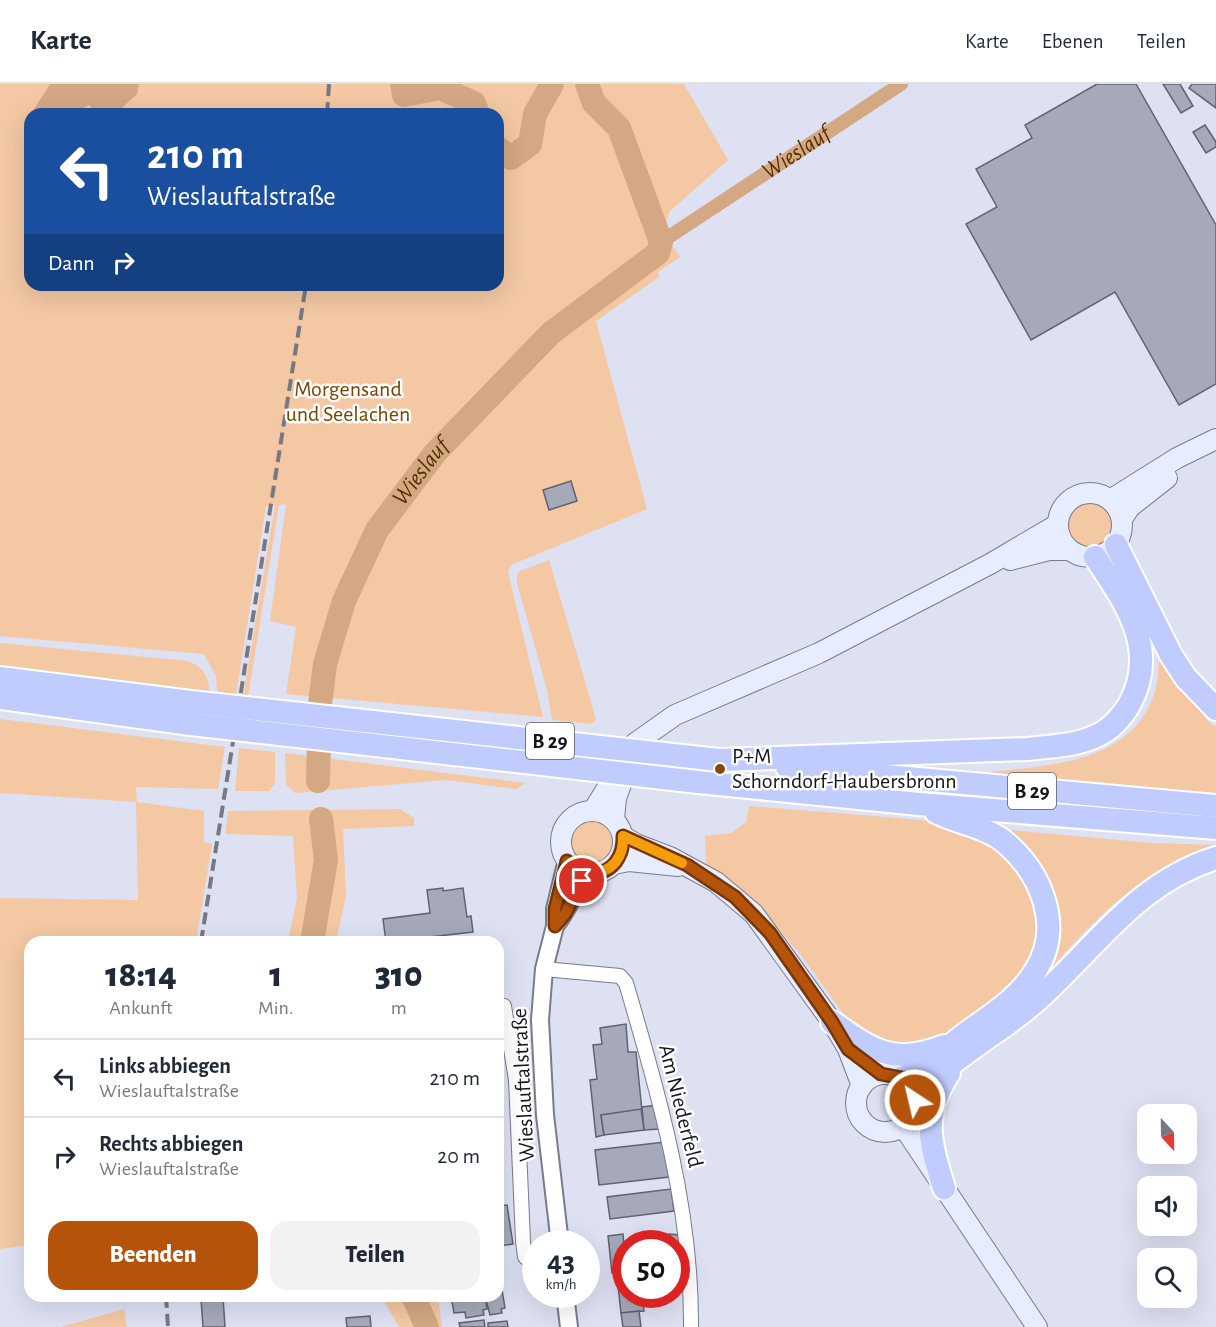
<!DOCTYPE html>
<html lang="de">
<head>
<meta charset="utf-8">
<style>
  :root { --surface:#fff; --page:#f2f2f3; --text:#1f2937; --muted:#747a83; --line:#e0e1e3; --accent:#b45309 }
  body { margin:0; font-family:"Alegreya Sans",sans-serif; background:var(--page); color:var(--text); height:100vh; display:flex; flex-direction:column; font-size:22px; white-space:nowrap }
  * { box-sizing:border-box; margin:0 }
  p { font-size:20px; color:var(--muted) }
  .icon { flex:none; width:33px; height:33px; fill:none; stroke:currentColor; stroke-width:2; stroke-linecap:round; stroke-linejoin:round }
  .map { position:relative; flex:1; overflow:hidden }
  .sheet { position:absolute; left:24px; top:852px; width:480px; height:366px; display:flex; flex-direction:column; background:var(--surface); border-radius:18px; box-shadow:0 6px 24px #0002 }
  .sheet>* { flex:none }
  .hud { position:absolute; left:24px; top:24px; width:480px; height:183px; border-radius:18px; box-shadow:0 6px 24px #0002; background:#1a4fa0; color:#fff; overflow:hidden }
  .needle { width:39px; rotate:158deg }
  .buttons { position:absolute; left:1137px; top:1020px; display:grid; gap:12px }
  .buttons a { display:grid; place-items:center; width:60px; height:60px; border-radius:12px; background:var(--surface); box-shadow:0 6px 24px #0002; font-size:30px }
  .speed { position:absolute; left:522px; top:1146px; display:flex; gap:12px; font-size:30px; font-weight:700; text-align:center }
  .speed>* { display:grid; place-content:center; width:78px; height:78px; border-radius:50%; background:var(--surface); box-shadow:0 6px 24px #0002; line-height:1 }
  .speed small { font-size:15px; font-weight:400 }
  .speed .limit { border:9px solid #d22; background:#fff; color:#111 }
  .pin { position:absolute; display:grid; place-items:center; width:51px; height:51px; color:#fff; margin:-26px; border:3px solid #fff; border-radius:50%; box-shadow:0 2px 6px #0007 }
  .me { position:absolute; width:66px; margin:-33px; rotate:325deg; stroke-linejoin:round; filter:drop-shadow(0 0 4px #0008) }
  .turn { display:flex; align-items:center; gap:21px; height:126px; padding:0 24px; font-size:27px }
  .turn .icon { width:78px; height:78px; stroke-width:2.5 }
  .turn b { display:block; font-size:42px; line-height:51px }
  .then { display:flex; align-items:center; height:57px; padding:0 24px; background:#0003; gap:12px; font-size:22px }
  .eta { display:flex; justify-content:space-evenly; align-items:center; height:102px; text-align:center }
  .eta b { font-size:36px; font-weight:800; line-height:42px }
  .button { display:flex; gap:12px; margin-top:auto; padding:12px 24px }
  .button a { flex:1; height:69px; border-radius:18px; background:var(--accent); color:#fff; font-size:24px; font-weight:800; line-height:69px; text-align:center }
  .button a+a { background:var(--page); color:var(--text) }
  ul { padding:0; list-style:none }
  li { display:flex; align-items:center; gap:18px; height:78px; padding:0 24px; border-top:2px solid var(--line) }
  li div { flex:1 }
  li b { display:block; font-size:22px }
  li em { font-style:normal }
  header { display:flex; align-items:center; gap:36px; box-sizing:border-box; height:84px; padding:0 30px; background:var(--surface); border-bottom:2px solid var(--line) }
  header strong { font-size:28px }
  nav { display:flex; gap:33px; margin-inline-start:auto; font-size:21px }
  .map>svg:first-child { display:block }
  .green { fill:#f3c8a3; fill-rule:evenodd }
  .water { fill:#d3a883 }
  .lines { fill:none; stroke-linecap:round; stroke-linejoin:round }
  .canal { stroke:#d3a883; stroke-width:14 }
  .river { stroke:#d3a883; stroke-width:24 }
  .building { fill:#a5a9b9; stroke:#5f6372; stroke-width:1.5 }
  .minor-casing { stroke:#787c8b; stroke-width:16 }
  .tertiary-casing { stroke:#787c8b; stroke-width:20 }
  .secondary-casing { stroke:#787c8b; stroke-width:22 }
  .trunk-casing { stroke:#fff; stroke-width:26 }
  .minor { stroke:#fff; stroke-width:14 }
  .tertiary { stroke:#fff; stroke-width:16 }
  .secondary { stroke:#e8ecff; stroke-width:20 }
  .trunk { stroke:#c0ccfe; stroke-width:22 }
  .rail { stroke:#767984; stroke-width:4; stroke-dasharray:12 6; stroke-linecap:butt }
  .trunk-bridge-casing { stroke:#fff; stroke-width:26; stroke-linecap:butt }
  .trunk-bridge { stroke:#c0ccfe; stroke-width:22 }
  .route-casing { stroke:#753606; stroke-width:15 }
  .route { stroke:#b45309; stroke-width:10 }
  .slow { stroke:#f59e0b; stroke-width:10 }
  .poi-dot { fill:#844a00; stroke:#fff; stroke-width:2 }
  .labels { text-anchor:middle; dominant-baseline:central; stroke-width:5; stroke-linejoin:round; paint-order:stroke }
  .shield { fill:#fff; stroke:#5a5c60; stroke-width:1.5 }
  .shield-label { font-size:21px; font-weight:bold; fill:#14161c }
  .park-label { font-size:22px; fill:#7a4400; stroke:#fff }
  .poi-label { font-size:22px; fill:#14161c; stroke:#fff; text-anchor:start }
  .street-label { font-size:22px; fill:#14161c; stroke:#fff }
  .water-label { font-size:24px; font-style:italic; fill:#562e00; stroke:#fff }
</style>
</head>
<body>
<header>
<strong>Karte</strong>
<nav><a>Karte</a><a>Ebenen</a><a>Teilen</a></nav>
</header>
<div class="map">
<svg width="1216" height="1243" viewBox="0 0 1216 1243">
  <rect width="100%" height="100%" fill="#dde1f2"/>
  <!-- green -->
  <g class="green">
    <path d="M0,0H684L728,76L670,127L663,148L680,173L658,188L659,193L596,237L647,425L511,481L508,488L543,633L286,610L296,543L270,537L286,420L279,421L248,613H243L275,421L266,422L236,611L217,608L216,592L204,570L0,552ZM30,30H498V201H30Z"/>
    <circle cx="1090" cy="440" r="25"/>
    <polygon points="549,476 596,635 592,640 552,636 547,606 517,499 517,491 520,487"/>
    <path d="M0,559L188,577C203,583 209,592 209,608L0,584Z"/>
    <path d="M1159,576L1209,638L1216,643V709L973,690C1039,681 1134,685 1156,604C1158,595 1158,585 1159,576Z"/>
    <polygon points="0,635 225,663 218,705 136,703 137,718 204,727 204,758 212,760 196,858 30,858 30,1161 0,1165 0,814 138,816 136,718 0,709"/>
    <polygon points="239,664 275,668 275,699 269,707 235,707"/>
    <polygon points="285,669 526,699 516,705 446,696 295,709 286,700"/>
    <polygon points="749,722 922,736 943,740 997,763 1018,782 1039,827 1038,864 1014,900 972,934 945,953 901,968 854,944 800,870 768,833 741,806 706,782 705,752 731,749 746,738"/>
    <polygon points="400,725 414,734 414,742 343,745 346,812 336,858 288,858 297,814 293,752 225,750 228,727"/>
    <circle cx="592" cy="759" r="24"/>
    <path d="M1000,745L1151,759L1216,761V768C1199,774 1180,779 1163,787C1116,808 1063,869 1031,909L1054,843Z"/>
    <polygon points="381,1212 433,1212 439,1220 442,1243 399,1243"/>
    <polygon points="124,1225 127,1243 61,1243"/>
  </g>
  <!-- water -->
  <polygon class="water" points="50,0 139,0 137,10 123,23 123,30 98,30 89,21 71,30 31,30"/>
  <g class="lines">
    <!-- canal -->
    <path class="canal" id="s1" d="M661,158L901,0"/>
    <!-- river -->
    <g class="river">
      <polyline points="402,0 404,11 440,4 474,19 478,30"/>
      <polyline points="498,64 511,74 530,60 535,30 552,0"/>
      <path id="s2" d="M318,697L320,620L325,580L344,517L377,446L435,369L551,249L658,169L661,158L619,44L594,19L587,0"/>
      <polyline points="312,858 326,776 321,735"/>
      <polyline points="413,1212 427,1243"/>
    </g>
  </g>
  <!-- building -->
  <g class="building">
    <polygon points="1097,0 1136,0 1216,141 1216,300 1179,321 1115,208 1031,256 966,140 997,123 976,85 1032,54 1025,41"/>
    <polygon points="1163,0 1180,0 1193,22 1181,29"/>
    <polygon points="1192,0 1216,0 1216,24 1189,4"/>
    <polygon points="1205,41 1216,58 1216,63 1206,69 1193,48"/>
    <polygon points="571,397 577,417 549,426 543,406"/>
    <polygon points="443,804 443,807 463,804 467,833 471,832 473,848 386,858 383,835 430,829 427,806"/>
    <polygon points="626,940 628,968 636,968 642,1027 601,1031 604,1051 596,1053 590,996 597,995 593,961 602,960 600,944"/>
    <polygon points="658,1021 660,1045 644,1046 642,1023"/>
    <polygon points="641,1025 644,1046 604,1051 601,1031"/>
    <polygon points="665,1058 669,1093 599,1101 595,1066"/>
    <polygon points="671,1105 674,1127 610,1135 607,1113"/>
    <polygon points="507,1121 513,1160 498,1162 498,1122"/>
    <polygon points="623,1150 626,1188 612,1189 608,1152"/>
    <polygon points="669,1150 679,1151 678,1177 676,1160 669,1160"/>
    <polygon points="626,1201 626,1210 642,1210 644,1227 621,1229 618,1202"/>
    <polygon points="498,1206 502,1206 505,1224 501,1225 502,1229 490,1231 485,1212 498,1212"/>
    <polygon points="451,1212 485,1212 487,1225 483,1226 484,1231 466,1234 465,1228 454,1229"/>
    <polygon points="223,1213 225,1243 203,1243 201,1215"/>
    <polygon points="639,1227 641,1243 623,1243 621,1229"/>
    <polygon points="370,1232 371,1243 347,1243 346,1234"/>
    <polygon points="484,1236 485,1243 460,1243 459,1239"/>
    <polygon points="507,1237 508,1243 488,1243 488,1239"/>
  </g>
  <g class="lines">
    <defs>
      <g id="minor">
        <path d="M544,885L620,892L626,899C659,1012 692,1124 691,1243"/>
        <polyline points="504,922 516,996 523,1157 525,1173 536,1181"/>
      </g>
      <g id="tertiary">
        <path d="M555,842C569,825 575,804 590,789"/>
        <polyline points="560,1160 545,1031 540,936 544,885 555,842 555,825 567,776"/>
        <polyline points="565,1210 569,1243"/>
      </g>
      <g id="secondary">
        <circle cx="1090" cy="441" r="32"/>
        <polyline points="1110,416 1177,374 1216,355"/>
        <polyline points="1122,435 1130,423 1167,394"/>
        <polyline points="1010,476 1049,466 1069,466"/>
        <circle cx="592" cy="758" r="31"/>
        <polyline points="593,727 634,660 675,631 819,569 990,480 1058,440"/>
        <polyline points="614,735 616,714 626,687"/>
        <polyline points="623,752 636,760 670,773 716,798 754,830 832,938 848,965 862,1002"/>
        <polyline points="614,780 629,777 678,782"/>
        <circle cx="885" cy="1019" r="29"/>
        <polyline points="903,1042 1037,1243"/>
      </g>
      <g id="trunk">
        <polyline points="1116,461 1171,571 1186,594 1216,625"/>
        <polyline points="0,594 191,618"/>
        <polyline points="0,614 191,640"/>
        <path d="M719,676L1028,665C1051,662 1075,662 1096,652C1109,647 1122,633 1129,621C1160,566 1126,519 1095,473"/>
        <polyline points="787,683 1216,722"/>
        <polyline points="698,698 919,720 1216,744"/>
        <path d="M832,938C873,967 894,982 944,962"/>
        <path d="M902,994C927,984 944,966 965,950C990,932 1020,914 1036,886C1063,843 1042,791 1007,760C987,742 959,740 936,728"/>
        <path d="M915,1016C947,975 996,952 1035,918C1096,864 1134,800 1216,774"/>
        <path d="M944,1104C930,1058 921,1032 949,989"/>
      </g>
    </defs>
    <!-- minor casing -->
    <use href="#minor" class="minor-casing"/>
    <!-- tertiary casing -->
    <use href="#tertiary" class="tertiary-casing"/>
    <!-- secondary casing -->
    <use href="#secondary" class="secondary-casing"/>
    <!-- trunk casing -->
    <use href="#trunk" class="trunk-casing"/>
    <!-- minor -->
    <use href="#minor" class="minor"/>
    <!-- tertiary -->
    <use href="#tertiary" class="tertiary"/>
    <!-- secondary -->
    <use href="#secondary" class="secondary"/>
    <!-- trunk -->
    <use href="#trunk" class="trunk"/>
    <!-- rail -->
    <g class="rail">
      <polyline points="327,30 329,0"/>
      <polyline points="201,858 306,201"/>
      <polyline points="166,1212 168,1243"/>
    </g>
    <defs>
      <g id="trunk-bridge">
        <polyline points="191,618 719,676"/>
        <polyline points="191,640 698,698"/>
      </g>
    </defs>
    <!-- trunk-bridge casing -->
    <use href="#trunk-bridge" class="trunk-bridge-casing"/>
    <!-- trunk-bridge -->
    <use href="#trunk-bridge" class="trunk-bridge"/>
  </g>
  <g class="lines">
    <defs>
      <path id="route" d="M582,797L565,830L555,842V825L567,777C592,802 624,787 623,752L687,781L735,813L770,849L832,938L848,965L881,990L902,994L913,1008L915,1016"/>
    </defs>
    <!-- route casing -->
    <use href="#route" class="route-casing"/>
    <!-- route -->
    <use href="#route" class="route"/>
    <!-- slow -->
    <path class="slow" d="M591,789C613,788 624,773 623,752L682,779"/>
  </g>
  <!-- markers -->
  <circle class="poi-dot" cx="720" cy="685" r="6"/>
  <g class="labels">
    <!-- shield labels -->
    <g class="shield">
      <rect x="526" y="639" width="48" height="36" rx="4.5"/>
      <rect x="1008" y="689" width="48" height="36" rx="4.5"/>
    </g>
    <g class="shield-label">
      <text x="550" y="657">B 29</text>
      <text x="1032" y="707">B 29</text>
    </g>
    <!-- park labels -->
    <g class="park-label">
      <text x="348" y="305">Morgensand<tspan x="348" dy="25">und Seelachen</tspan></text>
    </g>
    <!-- poi labels -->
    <g class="poi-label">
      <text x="732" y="672">P+M<tspan x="732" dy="25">Schorndorf-Haubersbronn</tspan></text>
    </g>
    <!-- street labels -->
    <g class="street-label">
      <text transform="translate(523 1001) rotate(-93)">Wieslauftalstraße</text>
      <text transform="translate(681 1022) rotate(76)">Am Niederfeld</text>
    </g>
    <!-- water labels -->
    <g class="water-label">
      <text stroke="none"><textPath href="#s1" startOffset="162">Wieslauf</textPath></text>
      <text stroke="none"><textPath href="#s2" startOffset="334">Wieslauf</textPath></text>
    </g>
  </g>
</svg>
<div class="buttons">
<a><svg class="needle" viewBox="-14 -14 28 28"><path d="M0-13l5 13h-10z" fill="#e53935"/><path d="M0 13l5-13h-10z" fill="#747a83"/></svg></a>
<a><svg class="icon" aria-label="sound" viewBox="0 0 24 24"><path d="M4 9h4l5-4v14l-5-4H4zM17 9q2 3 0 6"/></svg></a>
<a><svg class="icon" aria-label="search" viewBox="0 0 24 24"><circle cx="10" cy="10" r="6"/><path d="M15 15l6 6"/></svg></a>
</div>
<div class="speed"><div>43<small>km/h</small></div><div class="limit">50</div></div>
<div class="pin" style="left:582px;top:797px;background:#d93025"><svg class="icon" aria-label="arrive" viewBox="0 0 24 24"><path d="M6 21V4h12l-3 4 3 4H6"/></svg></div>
<svg class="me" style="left:915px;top:1016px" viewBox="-20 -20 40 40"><circle r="17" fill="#b45309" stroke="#fff" stroke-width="3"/><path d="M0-11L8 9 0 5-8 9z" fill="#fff"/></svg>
<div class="hud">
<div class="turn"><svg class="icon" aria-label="left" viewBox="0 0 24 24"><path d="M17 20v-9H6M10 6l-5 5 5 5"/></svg><div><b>210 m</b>Wieslauftalstraße</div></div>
<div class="then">Dann<svg class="icon" aria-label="right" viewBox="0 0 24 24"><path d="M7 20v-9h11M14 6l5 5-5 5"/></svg></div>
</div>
<section class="sheet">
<div class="eta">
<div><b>18:14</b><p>Ankunft</p></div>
<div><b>1</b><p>Min.</p></div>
<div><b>310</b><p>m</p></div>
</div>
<ul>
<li><svg class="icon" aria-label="left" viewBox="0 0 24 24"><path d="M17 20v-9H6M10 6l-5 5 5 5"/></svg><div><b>Links abbiegen</b><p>Wieslauftalstraße</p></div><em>210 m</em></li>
<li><svg class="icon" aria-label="right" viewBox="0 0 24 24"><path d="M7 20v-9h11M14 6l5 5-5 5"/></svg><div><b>Rechts abbiegen</b><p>Wieslauftalstraße</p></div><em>20 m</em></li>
</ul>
<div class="button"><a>Beenden</a><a>Teilen</a></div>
</section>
</div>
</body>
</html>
